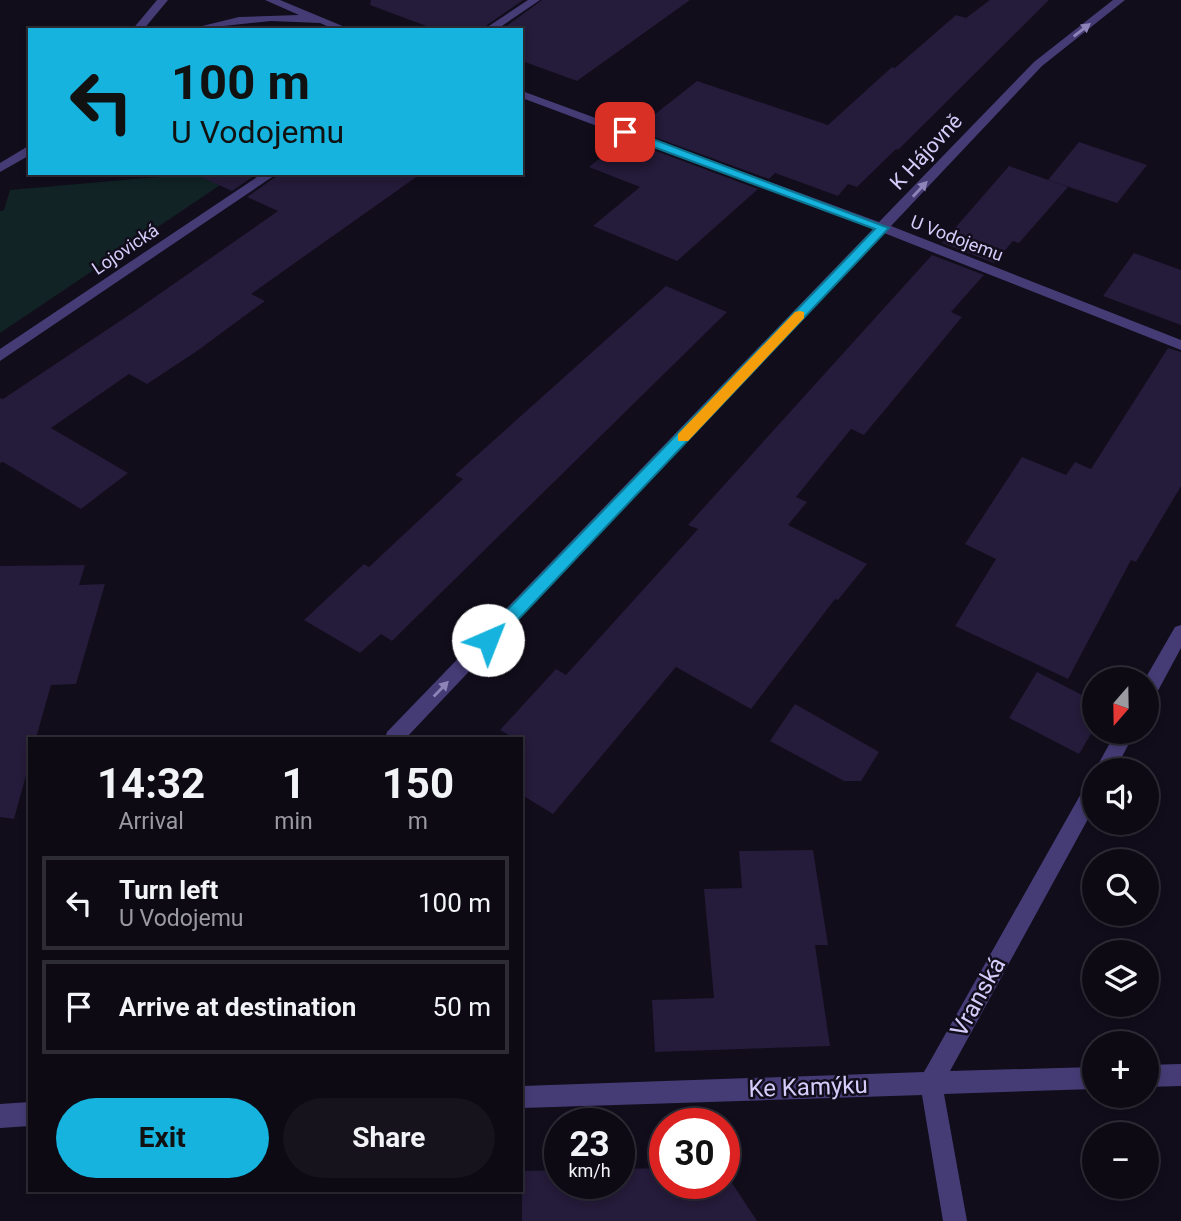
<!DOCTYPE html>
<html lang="en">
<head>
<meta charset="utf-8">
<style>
  :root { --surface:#0d0a14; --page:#16131d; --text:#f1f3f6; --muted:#9a9aa0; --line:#2d2b34; --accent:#15b3dd }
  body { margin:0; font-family:Roboto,sans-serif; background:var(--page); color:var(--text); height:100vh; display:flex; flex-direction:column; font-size:26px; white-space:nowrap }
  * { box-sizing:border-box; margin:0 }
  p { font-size:23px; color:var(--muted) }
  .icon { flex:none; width:38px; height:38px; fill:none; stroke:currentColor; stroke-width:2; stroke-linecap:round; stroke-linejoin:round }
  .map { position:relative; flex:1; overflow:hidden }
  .details { position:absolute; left:28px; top:737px; width:495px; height:455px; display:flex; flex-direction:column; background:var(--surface); border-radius:0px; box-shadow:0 4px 10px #0003,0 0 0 2px var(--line) }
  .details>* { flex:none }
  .hud { position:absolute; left:28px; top:28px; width:495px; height:147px; border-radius:0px; box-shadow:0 4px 10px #0003,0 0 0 2px var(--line); background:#15b3dd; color:#111; overflow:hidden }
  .needle { width:46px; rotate:200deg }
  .buttons { position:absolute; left:1082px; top:667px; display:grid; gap:14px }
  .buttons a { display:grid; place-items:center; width:77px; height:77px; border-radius:50%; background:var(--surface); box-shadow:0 4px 10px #0003,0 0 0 2px var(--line); font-size:35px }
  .speed { position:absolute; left:544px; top:1108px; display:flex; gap:14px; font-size:35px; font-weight:700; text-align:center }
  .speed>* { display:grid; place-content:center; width:91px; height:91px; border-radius:50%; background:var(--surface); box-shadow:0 4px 10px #0003,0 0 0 2px var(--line); line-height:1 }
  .speed small { font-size:18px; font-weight:400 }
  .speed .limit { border:10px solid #d22; background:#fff; color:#111 }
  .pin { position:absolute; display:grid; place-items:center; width:60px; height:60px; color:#fff; margin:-30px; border-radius:14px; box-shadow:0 4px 10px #0006 }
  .me { position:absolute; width:77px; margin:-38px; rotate:44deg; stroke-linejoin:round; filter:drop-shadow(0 0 5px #0008) }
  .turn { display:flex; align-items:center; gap:24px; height:147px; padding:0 28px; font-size:32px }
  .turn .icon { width:91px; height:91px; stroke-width:2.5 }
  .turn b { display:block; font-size:49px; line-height:60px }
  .eta { display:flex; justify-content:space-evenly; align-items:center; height:119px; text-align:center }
  .eta b { font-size:42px; font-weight:700; line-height:49px }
  .cta { display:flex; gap:14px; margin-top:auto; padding:14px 28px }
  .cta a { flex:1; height:80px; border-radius:42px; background:var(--accent); color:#111; font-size:28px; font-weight:700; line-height:80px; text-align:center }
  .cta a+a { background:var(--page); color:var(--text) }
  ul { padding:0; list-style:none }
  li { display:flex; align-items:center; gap:21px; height:94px; margin:0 14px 10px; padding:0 14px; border:4px solid var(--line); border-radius:0px }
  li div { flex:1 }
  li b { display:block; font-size:26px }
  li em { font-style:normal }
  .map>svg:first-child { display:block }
  .green { fill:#112325 }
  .building { fill:#251b3a }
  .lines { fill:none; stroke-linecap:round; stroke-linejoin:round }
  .minor { fill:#453c76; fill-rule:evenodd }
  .oneway { fill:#8e84b8 }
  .route { fill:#15b3dd; stroke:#0e7490; stroke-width:2 }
  .slow { fill:#f59e0b }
  .labels { text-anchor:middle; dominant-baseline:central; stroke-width:5; stroke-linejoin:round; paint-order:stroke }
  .far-street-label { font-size:18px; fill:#d6ccfa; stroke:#110d1b }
  .street-label { font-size:21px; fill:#d6ccfa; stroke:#110d1b }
  .near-street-label { font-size:24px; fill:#d6ccfa; stroke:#110d1b }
</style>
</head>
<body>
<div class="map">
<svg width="1181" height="1221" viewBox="0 0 1181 1221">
  <rect width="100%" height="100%" fill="#110d1b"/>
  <!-- green -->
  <polygon class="green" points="202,173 238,173 0,333 0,211 4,210 10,190"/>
  <!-- building -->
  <g class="building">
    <polygon points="371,0 523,0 480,30 437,30 370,5"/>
    <polygon points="542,0 690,0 577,81 522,61 522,30 501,30"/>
    <polygon points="990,0 1049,0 898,150 896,149 857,187 848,184 838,196 775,173 769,179 635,130 697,81 828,125 892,67 895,68 956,15 966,18"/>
    <polygon points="624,139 758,189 677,261 593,226 640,187 589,167"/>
    <polygon points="1079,142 1147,165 1117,203 1048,180"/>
    <polygon points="1009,166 1068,187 1019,243 1013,241 994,263 942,243"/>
    <polygon points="192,173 258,173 232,191"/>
    <polygon points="281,173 422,173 251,294 265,301 197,351 147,384 129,374 51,428 128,473 81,509 3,462 0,463 0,398 3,399 135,311 278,211 247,197"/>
    <polygon points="1134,253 1181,270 1181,325 1103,296"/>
    <polygon points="932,255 984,275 951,312 962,317 864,435 851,429 796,497 807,502 788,525 867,564 838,600 835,599 751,709 676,667 553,814 522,795 522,738 514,738 500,730 556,669 566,675 698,529 688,525"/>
    <polygon points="666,286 727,312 392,641 381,634 360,653 304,620 364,564 369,567 463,479 455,475"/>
    <polygon points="1168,348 1181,352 1181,486 1136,562 1131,560 1068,679 955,626 996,559 965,544 1022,457 1066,475 1075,462 1091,469"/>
    <polygon points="85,565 79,585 105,584 76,684 51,685 36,738 30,738 30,761 14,819 0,817 0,566"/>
    <polygon points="1037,672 1094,701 1094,729 1079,754 1009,718"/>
    <polygon points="795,704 879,752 861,781 844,781 770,741"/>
    <polygon points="813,850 828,945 815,945 830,1046 655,1052 652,1000 714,998 704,889 742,888 739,851"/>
    <polygon points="665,1168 665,1183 724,1183 724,1178 732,1183 757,1221 522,1221 522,1171 560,1170 560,1183 620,1183 620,1169"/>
  </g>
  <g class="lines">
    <!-- minor -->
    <g class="minor">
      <polygon points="157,0 168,0 143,30 132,30"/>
      <polygon points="265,0 280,0 352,30 336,30 320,23 271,21 186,30 239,17 299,15"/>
      <polygon points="528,0 540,0 496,30 483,30"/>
      <polygon points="1113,0 1125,0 1042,66 891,226 1181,340 1181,350 884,233 406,738 385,738 387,732 873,229 522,98 522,91 879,222 1034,62"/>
      <polygon points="30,145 30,155 0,172 0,163"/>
      <polygon points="263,173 278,173 0,361 0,349"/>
      <polygon points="1181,625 1181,648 1153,700 1146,702 1145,679 1175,627"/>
      <polygon points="1116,732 1135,732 1115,770 1095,770"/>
      <polygon points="1094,781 1094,808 950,1071 1094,1067 1094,1089 944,1094 967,1221 943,1221 922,1095 522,1108 522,1086 924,1072 1087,783"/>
      <polygon points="1181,1064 1181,1086 1146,1087 1146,1065"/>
      <polygon points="30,1102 30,1126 0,1128 0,1104"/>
    </g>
  </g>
  <!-- one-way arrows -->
  <defs><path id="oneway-solid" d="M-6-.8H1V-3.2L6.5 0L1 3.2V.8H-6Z" transform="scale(1.75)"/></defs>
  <g class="oneway">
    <use href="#oneway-solid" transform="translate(1082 30) rotate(-38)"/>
    <use href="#oneway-solid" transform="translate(920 189) rotate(-47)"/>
    <use href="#oneway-solid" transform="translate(441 689) rotate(-46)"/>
  </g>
  <!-- route -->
  <polygon class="route" points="621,130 629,130 889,228 494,645 482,645 480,640 482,636 875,229 621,135"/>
  <!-- slow -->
  <polygon class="slow" points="800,311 804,312 804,318 688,441 678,441 678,434 795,312"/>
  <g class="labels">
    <!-- far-street labels -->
    <g class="far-street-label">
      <text transform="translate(957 238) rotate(21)">U Vodojemu</text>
      <text transform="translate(125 249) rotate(-34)">Lojovická</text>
    </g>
    <!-- street labels -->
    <g class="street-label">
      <text transform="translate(926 152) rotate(-47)">K Hájovně</text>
    </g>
    <!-- near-street labels -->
    <g class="near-street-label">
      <text transform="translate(978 997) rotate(-61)">Vranská</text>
      <text transform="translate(808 1087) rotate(-2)">Ke Kamýku</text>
    </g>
  </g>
</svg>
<div class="buttons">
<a><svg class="needle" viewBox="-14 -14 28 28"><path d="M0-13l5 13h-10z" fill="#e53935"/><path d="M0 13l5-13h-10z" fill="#9a9aa0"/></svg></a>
<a><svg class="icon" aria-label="sound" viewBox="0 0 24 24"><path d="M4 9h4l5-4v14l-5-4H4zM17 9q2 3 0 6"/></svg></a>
<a><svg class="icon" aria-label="search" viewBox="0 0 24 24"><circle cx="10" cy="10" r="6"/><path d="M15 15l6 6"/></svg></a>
<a><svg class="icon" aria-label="layers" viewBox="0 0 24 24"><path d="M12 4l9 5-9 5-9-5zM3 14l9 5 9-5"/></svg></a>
<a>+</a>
<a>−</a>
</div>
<div class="speed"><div>23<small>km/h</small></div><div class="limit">30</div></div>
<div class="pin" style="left:625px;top:132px;background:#d93025"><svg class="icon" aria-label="arrive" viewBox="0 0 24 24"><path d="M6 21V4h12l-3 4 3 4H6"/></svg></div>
<svg class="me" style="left:488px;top:640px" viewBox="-20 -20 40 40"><circle r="19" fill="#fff"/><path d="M0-13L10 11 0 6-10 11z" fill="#15b3dd"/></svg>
<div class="hud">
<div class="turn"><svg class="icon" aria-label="left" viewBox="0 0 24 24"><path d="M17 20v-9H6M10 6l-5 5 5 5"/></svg><div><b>100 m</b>U Vodojemu</div></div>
</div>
<section class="details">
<div class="eta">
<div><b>14:32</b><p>Arrival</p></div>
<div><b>1</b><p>min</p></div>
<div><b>150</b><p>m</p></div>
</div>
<ul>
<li><svg class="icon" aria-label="left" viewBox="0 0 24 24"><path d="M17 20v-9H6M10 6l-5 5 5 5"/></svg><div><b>Turn left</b><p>U Vodojemu</p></div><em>100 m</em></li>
<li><svg class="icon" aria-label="arrive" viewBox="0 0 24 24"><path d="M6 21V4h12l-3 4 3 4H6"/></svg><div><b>Arrive at destination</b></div><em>50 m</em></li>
</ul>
<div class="cta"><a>Exit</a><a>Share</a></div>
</section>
</div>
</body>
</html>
